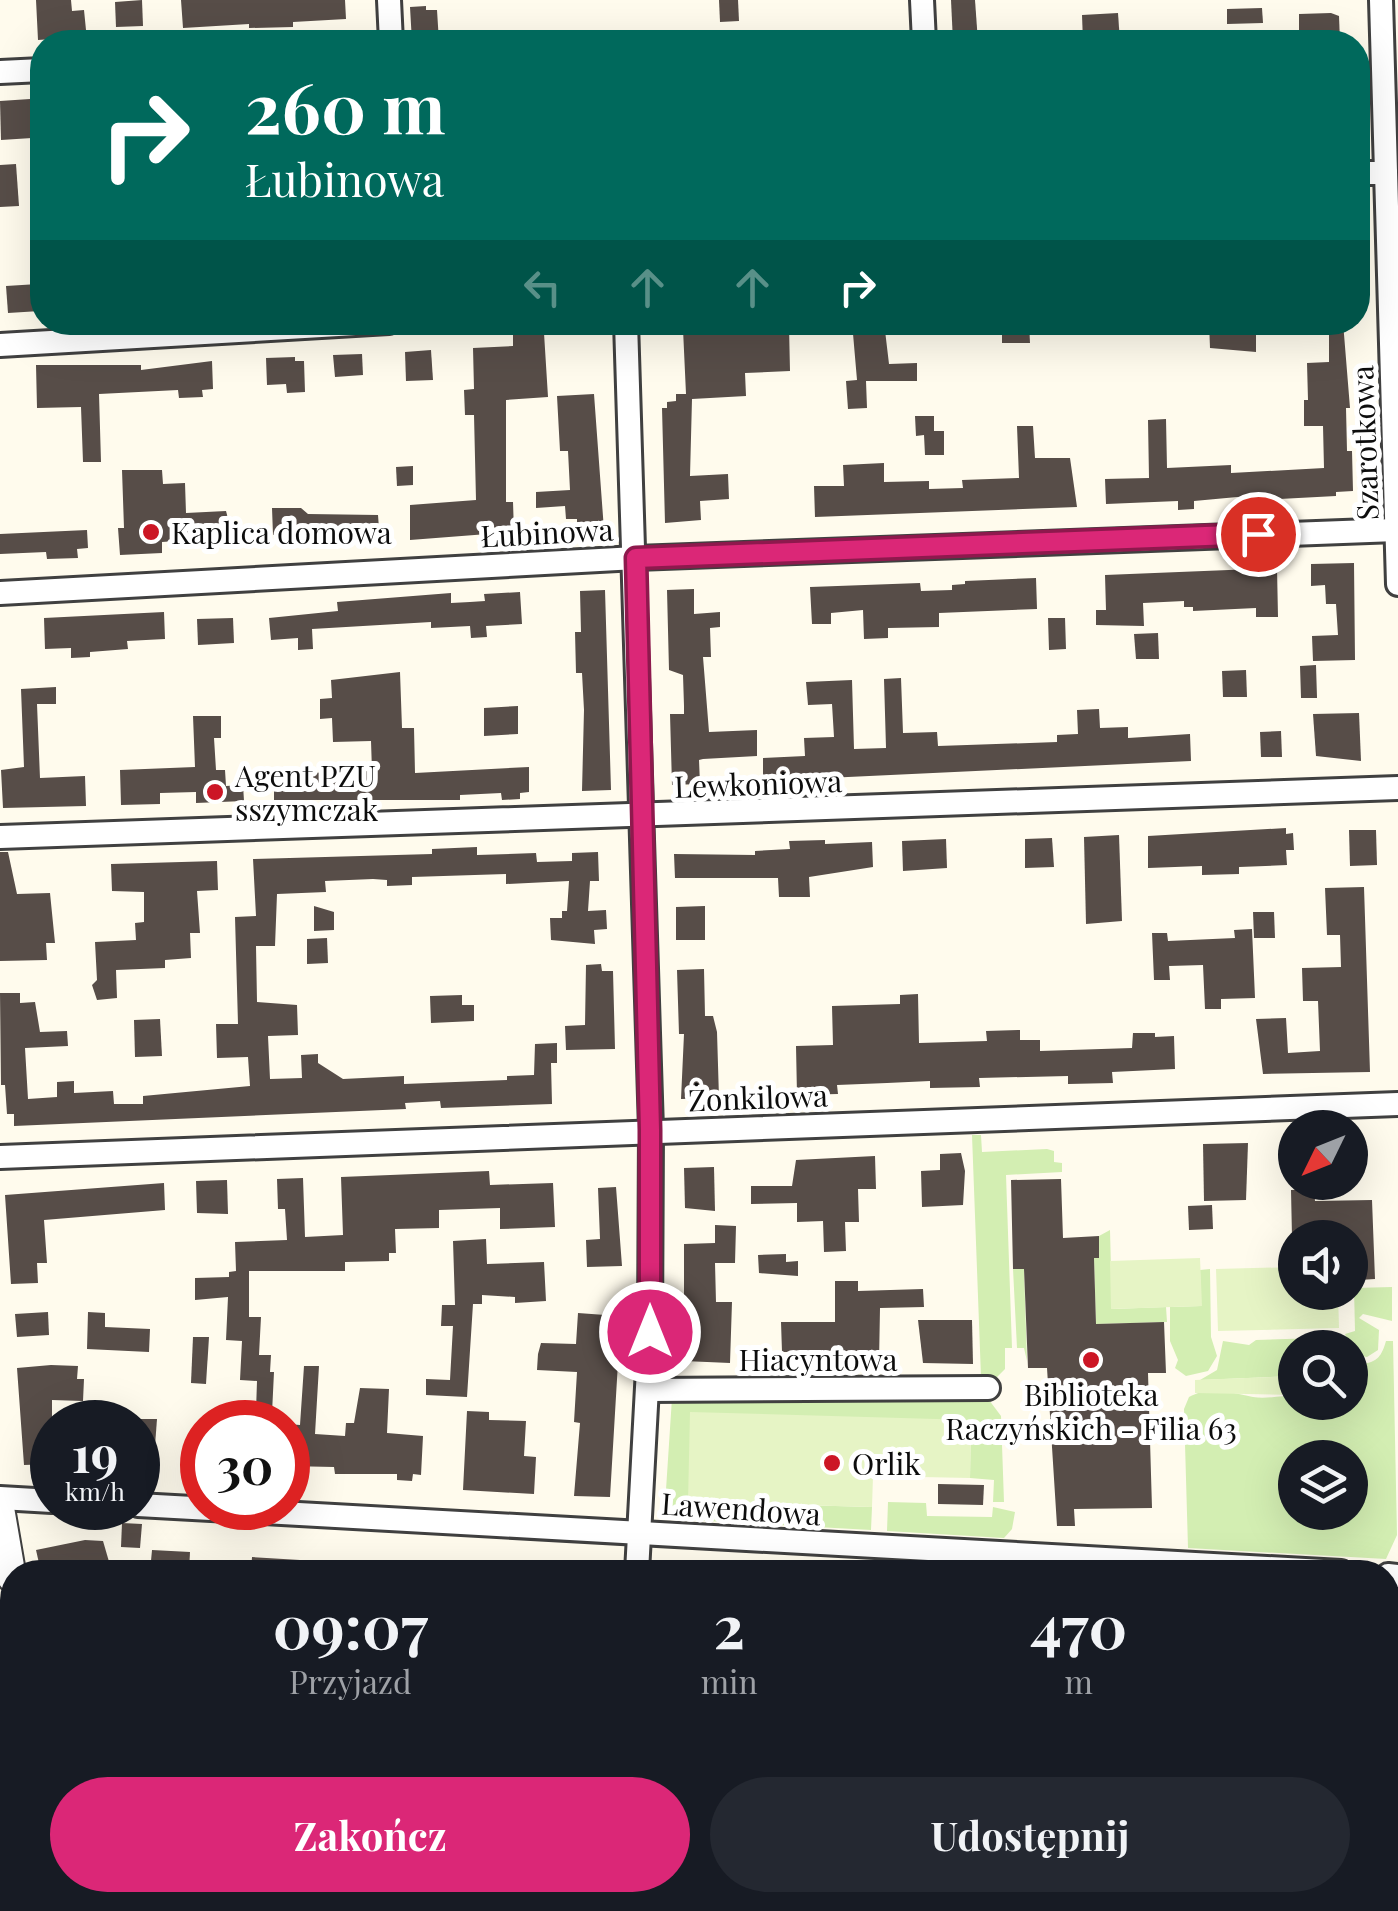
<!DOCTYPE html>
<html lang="pl">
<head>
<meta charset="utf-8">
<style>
  :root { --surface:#171b24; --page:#242831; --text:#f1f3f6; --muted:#9ea1a6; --accent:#db2777 }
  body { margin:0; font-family:"Playfair Display",serif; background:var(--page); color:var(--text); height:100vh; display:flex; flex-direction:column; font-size:38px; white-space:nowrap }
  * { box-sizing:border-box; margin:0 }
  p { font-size:32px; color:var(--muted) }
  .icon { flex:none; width:55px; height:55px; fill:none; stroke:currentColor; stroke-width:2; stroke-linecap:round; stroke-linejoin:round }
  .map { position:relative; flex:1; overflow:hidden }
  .side { position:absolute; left:0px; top:1560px; width:1400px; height:352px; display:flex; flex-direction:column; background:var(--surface); border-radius:40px 40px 0 0; box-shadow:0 10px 40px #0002 }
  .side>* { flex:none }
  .hud { position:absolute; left:30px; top:30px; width:1340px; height:305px; border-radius:40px; box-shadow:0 10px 40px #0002; background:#00695c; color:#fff; overflow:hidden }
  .needle { width:65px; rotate:227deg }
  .controls { position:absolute; left:1278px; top:1110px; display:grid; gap:20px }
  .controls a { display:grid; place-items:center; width:90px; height:90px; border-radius:50%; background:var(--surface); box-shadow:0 10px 40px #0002; font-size:50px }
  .speed { position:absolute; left:30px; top:1400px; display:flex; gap:20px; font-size:50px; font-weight:700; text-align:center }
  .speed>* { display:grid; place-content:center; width:130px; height:130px; border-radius:50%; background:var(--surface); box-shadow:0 10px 40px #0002; line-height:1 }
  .speed small { font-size:25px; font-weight:400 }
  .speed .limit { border:15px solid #d22; background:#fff; color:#111 }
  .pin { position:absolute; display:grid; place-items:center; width:85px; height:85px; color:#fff; margin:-42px; border:5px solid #fff; border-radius:50%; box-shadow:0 2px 10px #0007 }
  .me { position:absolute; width:110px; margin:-55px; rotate:0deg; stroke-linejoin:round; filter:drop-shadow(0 0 8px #0008) }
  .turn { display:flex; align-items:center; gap:35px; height:210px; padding:0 50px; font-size:45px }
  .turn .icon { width:130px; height:130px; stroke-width:2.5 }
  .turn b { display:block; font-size:70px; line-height:85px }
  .lanes { display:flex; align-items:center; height:95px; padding:0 50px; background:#0003; justify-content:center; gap:50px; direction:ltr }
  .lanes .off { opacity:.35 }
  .eta { display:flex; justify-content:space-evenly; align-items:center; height:170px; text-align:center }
  .eta b { font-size:60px; font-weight:700; line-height:70px }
  .button { display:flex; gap:20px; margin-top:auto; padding:20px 50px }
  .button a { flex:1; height:115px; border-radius:60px; background:var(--accent); color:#fff; font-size:40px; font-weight:700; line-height:115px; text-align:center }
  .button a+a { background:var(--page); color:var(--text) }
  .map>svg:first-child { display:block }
  .green { fill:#d3eeb2; fill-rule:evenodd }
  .pitch { fill:#e6f4c5 }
  .building { fill:#574d48 }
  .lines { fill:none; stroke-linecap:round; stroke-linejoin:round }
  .minor-casing { stroke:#404040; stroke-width:28 }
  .tertiary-casing { stroke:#404040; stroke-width:32 }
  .minor { stroke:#fff; stroke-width:22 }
  .tertiary { stroke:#fff; stroke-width:28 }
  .route-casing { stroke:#8e194d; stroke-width:25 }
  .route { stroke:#db2777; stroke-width:18 }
  .poi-dot { fill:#cc1625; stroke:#fff; stroke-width:4 }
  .labels { text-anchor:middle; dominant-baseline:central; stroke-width:10; stroke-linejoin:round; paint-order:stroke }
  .street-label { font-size:30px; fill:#0d0d0d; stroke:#fff }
  .poi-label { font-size:30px; fill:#0d0d0d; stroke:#fff; text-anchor:start }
</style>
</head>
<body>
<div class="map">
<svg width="1398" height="1911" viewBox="0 0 1398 1911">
  <rect width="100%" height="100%" fill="#fffbed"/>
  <!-- green -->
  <g class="green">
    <polygon points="972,1135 981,1135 982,1152 1047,1149 1054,1151 1054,1162 1062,1163 1062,1172 1006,1175 1012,1348 1005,1348 1005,1369 994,1380 981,1377"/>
    <polygon points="1110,1230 1112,1309 1166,1307 1167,1322 1096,1324 1094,1258 1099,1257 1099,1236"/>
    <polygon points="1013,1269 1024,1269 1027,1361 1024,1348 1017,1348"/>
    <polygon points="1210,1269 1211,1337 1217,1356 1208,1371 1186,1376 1175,1368 1178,1360 1170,1341 1170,1307 1201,1306 1200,1270"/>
    <polygon points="1392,1287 1392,1321 1363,1314 1359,1318 1379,1330 1378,1350 1367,1357 1354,1355 1345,1334 1355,1331 1354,1288"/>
    <polygon points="1318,1338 1323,1343 1341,1338 1341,1347 1295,1348 1295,1376 1200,1380 1217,1370 1223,1341 1249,1345 1256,1340"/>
    <path d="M1386,1341H1393L1397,1535L1386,1559L1188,1548L1184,1409L1189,1397C1209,1386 1233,1393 1253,1397C1265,1399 1282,1396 1295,1395V1402H1350V1393L1362,1392V1374H1350V1357L1360,1364C1378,1363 1382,1355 1386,1341ZM1295,1458H1350V1512H1295Z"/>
    <polygon points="672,1398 989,1400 1001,1416 1004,1502 993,1502 994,1480 970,1478 971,1420 688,1502 872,1507 871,1530 671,1519 665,1505"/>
    <polygon points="888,1502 926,1503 927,1516 992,1517 993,1507 1015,1512 1012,1529 1004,1538 887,1531"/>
  </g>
  <!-- pitch -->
  <g class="pitch">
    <polygon points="1200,1258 1202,1306 1111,1309 1110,1261"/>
    <polygon points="1295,1267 1295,1292 1338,1293 1339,1328 1218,1331 1216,1269"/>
    <polygon points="1295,1376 1295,1395 1195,1393 1195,1380"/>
    <polygon points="690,1412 971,1420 970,1478 873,1476 872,1507 688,1502"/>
  </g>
  <!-- building -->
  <g class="building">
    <polygon points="36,0 71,0 72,11 84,10 86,30 79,30 80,37 38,40"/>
    <polygon points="142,0 143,26 116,27 115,2"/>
    <polygon points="181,0 345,0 346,19 293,22 293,27 249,28 249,24 183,28"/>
    <polygon points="719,0 738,0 739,21 720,22"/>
    <polygon points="951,0 975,0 978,42 953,42"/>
    <polygon points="426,6 426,10 437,10 439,42 412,42 410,7"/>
    <polygon points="1262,8 1263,23 1227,24 1227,9"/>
    <polygon points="1118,13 1120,42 1083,42 1082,15"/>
    <polygon points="1331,13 1339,16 1340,42 1299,42 1299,14"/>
    <polygon points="30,99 32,138 1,140 0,101"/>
    <polygon points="16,164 19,206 0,207 0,165"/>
    <polygon points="38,284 40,311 8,313 6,286"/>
    <polygon points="852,322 884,322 889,364 917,363 917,381 866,381 867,408 848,409 846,381 857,380"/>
    <polygon points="1002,322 1029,322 1030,343 1002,343"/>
    <polygon points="1209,322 1256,322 1256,352 1210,348"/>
    <polygon points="1329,322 1343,322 1350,408 1346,408 1347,451 1352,451 1353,491 1336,492 1336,496 1259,500 1259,495 1194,501 1194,509 1178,510 1178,501 1106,504 1105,479 1149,478 1148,420 1166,419 1167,468 1231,465 1231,473 1324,468 1323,426 1304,426 1304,400 1308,400 1307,363 1329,362"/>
    <polygon points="789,326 790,371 745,373 746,396 692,399 690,476 728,474 729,499 700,501 701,520 665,523 662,408 667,408 667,402 676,401 676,394 686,394 683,329"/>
    <polygon points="544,333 548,397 506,400 506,502 513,502 514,532 410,540 410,505 476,500 474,415 465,415 464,390 474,389 473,348 513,346 513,334"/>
    <polygon points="431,350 433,380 406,381 405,352"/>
    <polygon points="362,354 363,375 335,377 333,355"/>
    <polygon points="295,357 295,361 304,361 305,392 287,393 286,384 267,385 266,358"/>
    <polygon points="212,361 213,389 202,390 203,397 179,398 178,390 99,394 101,462 83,462 81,407 37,408 36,365 141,365 141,370"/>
    <polygon points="594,394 604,530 577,531 577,519 566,519 565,506 536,508 536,492 570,490 568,451 560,451 557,396"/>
    <polygon points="915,416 934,416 934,431 944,431 944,455 925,455 924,435 916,436"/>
    <polygon points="1017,426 1033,426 1035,458 1070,458 1077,507 815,517 814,486 844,486 843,465 884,463 884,482 929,481 929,489 963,488 962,480 1019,478"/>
    <polygon points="413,466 413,485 397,486 396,467"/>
    <polygon points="122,470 162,470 163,484 185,483 186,513 226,511 233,537 162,542 162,553 120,555 118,528 124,528"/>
    <polygon points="272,508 301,508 308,514 378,515 380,542 327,545 327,533 273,535"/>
    <polygon points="87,530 88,548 77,549 78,558 47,559 46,552 0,554 0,534"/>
    <polygon points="1354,563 1355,660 1313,661 1312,636 1338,635 1336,604 1326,604 1325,585 1311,586 1311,564"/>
    <polygon points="1277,568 1278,617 1256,617 1256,608 1193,611 1193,607 1184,607 1184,601 1143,603 1144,626 1096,625 1096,610 1106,610 1105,575"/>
    <polygon points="1036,578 1037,609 939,613 939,627 888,628 888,638 864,639 863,610 831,613 831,624 812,624 810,587 920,583 921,591 952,590 952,585 965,584 965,581"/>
    <polygon points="694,589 694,614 720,612 720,627 710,628 711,657 703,657 709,732 757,730 757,756 703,759 699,760 700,784 672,785 670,714 684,714 684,706 683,675 669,670 667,590"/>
    <polygon points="605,590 611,790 582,791 584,710 582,673 576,673 575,632 581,632 580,591"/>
    <polygon points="520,592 522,624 486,626 487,637 471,638 470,626 431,628 431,622 312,629 313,649 298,650 298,638 271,640 269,618 338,611 337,602 451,593 451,603 470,602 485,601 484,594"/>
    <polygon points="164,612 165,639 127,641 128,649 90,652 90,657 71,658 71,648 45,649 44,618"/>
    <polygon points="233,618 234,643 198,645 197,619"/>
    <polygon points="1048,618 1065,618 1066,649 1049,650"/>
    <polygon points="1158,633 1159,659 1136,659 1134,634"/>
    <polygon points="1316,665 1317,698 1301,698 1300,666"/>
    <polygon points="1246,670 1247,697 1223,697 1222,671"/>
    <polygon points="400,672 402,728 414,728 415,773 529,767 529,792 520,793 520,799 502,800 501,793 460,795 460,800 274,800 274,774 372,771 371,741 333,742 332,718 320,719 320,699 332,698 331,680"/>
    <polygon points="901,678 903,733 937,732 938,746 1057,742 1057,735 1078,734 1077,710 1099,709 1100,728 1128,727 1128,738 1190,734 1191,761 763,781 763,758 805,756 804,738 834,737 832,704 808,705 806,682 852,680 854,749 886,748 884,679"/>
    <polygon points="56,687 56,704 37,704 40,778 85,776 86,806 3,808 1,770 24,767 21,689"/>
    <polygon points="518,706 518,734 484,736 484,708"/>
    <polygon points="1359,713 1361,761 1316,756 1313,714"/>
    <polygon points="193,716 221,716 221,738 214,738 216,770 225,770 226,786 243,785 244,801 196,803 196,792 160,793 160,804 121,805 120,770 195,767"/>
    <polygon points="1281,731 1282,757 1261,757 1260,732"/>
    <polygon points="1286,828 1286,834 1293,833 1294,850 1286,850 1287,865 1239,867 1239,874 1202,875 1202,866 1148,868 1148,836"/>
    <polygon points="1349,830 1376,830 1377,865 1350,866"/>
    <polygon points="1119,835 1122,921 1086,924 1084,837"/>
    <polygon points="1052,838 1054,867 1025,868 1025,839"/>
    <polygon points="946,839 947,868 903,871 902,841"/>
    <polygon points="825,840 825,844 872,842 873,867 809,877 810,897 779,897 778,878 675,878 674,854 755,855 755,851 790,849 789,841"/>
    <polygon points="477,847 477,855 536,853 537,862 572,861 572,853 598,852 599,881 590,881 588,911 606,910 607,929 594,930 595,944 551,940 550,918 562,918 562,911 567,911 569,881 506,884 506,874 412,877 412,885 387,886 387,880 373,879 325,881 326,892 277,894 275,946 256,946 257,1002 297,1005 298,1035 268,1036 270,1079 302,1078 301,1055 318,1054 318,1063 343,1079 404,1076 404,1084 507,1080 507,1076 534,1075 535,1044 557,1043 557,1063 551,1063 552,1104 441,1108 440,1101 405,1103 406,1109 14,1126 14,1114 7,1114 5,1085 1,1085 0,993 20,993 20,1003 35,1002 40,1032 67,1031 68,1046 25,1048 28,1099 57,1097 57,1082 74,1081 74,1093 113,1091 114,1104 143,1104 143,1096 250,1086 248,1057 217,1058 216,1024 238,1024 235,917 256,916 253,859 432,854 432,849"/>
    <polygon points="0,852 8,852 17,894 50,893 55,943 46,943 47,960 0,961"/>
    <polygon points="217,861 218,890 197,891 200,933 190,933 191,958 165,960 165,968 116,970 117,998 97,1000 92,985 97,980 95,942 136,940 135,923 144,922 144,892 112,891 111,864"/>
    <polygon points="1364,887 1370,1072 1263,1074 1256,1019 1286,1018 1288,1053 1320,1051 1318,1001 1303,1001 1302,968 1341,967 1340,935 1327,935 1325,888"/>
    <polygon points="314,906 334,912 334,930 314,931"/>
    <polygon points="705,906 705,940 676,940 676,907"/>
    <polygon points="1253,912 1274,912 1275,938 1254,938"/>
    <polygon points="1252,929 1255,998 1221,999 1221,1009 1205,1009 1203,965 1169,966 1170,980 1154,980 1152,933 1167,933 1168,941 1235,938 1234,930"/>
    <polygon points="327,938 328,963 307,964 307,939"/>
    <polygon points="601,964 602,971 613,971 615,1049 566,1050 565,1026 585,1025 586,965"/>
    <polygon points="704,969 705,1016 713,1016 717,1032 719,1098 681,1099 684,1034 679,1034 677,970"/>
    <polygon points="918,994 919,1043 987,1041 986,1031 1020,1030 1020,1040 1040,1040 1040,1051 1132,1048 1133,1033 1155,1033 1155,1037 1174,1036 1175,1069 1112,1072 1113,1083 1068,1084 1068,1076 979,1078 980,1087 930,1088 930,1081 887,1083 837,1085 838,1094 797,1095 796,1046 833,1045 832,1006 900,1004 900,995"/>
    <polygon points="462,995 462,1005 474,1005 474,1021 431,1023 430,996"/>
    <polygon points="160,1019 162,1056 135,1057 134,1020"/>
    <polygon points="1248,1143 1246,1200 1204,1201 1203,1144"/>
    <polygon points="961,1153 965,1171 963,1205 922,1207 921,1171 940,1170 940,1154"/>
    <polygon points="875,1156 876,1189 858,1189 859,1222 845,1222 846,1251 824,1252 823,1221 797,1222 797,1203 751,1204 751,1186 792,1186 796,1160"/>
    <polygon points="714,1167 715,1211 685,1208 684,1168"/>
    <polygon points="489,1171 490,1185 553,1183 555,1227 500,1229 500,1208 439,1210 439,1228 395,1229 396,1253 389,1253 389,1261 345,1262 345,1271 249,1271 249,1317 261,1317 259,1355 271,1355 270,1372 274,1372 272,1413 256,1411 257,1381 240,1380 242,1341 226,1340 228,1297 195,1300 195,1278 229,1277 229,1272 236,1271 235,1242 287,1240 285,1209 278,1209 277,1179 303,1178 305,1237 343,1235 341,1177"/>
    <polygon points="1061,1179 1063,1238 1099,1236 1099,1258 1094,1258 1096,1324 1164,1322 1166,1373 1148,1373 1152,1508 1074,1509 1075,1526 1057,1526 1047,1368 1028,1368 1024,1269 1013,1269 1011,1180"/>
    <polygon points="227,1180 228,1214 197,1213 196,1181"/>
    <polygon points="164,1183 165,1210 44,1220 47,1263 37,1263 38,1283 11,1284 5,1195"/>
    <polygon points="616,1187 622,1266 587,1267 586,1240 600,1239 598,1188"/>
    <polygon points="1314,1189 1315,1201 1372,1200 1375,1279 1359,1280 1358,1253 1350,1253 1350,1238 1292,1237 1291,1190"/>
    <polygon points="1212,1205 1213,1229 1189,1230 1188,1206"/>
    <polygon points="715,1225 736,1226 735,1263 715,1263 716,1302 732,1302 730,1363 684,1361 684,1244 715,1243"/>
    <polygon points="486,1239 487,1264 544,1262 546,1301 515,1303 515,1297 482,1295 482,1304 473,1304 467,1397 426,1395 426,1379 450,1380 453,1326 441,1326 442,1305 455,1305 453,1241"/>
    <polygon points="786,1254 786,1262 798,1261 798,1276 759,1273 758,1255"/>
    <polygon points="835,1281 858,1281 858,1291 923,1289 924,1307 880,1308 879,1363 794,1363 794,1352 782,1352 781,1322 835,1322"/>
    <polygon points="605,1311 621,1312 610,1497 574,1496 580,1423 574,1422 577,1372 537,1370 538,1354 541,1343 576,1344 578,1313 605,1315"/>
    <polygon points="48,1312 49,1335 17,1337 15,1314"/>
    <polygon points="88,1312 105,1313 105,1327 150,1329 149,1352 87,1349"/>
    <polygon points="918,1320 972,1320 973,1364 923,1363"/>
    <polygon points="193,1337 209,1337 206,1384 191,1383"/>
    <polygon points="51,1365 78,1366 77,1379 84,1379 83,1401 52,1400 52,1464 24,1465 17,1368"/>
    <polygon points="304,1366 319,1366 315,1434 345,1436 346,1423 354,1423 360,1388 389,1389 387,1433 423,1436 421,1475 413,1474 412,1481 397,1480 397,1474 335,1474 334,1467 288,1466 288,1424 300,1425"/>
    <polygon points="467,1411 489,1412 489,1420 526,1421 524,1456 536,1457 534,1494 463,1490"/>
    <polygon points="138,1419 157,1419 154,1459 138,1459"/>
    <polygon points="938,1484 984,1485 983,1505 938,1504"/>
    <polygon points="122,1523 142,1524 140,1548 121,1547"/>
    <polygon points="85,1540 103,1541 112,1572 41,1572 36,1550"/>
    <polygon points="152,1550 190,1552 189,1572 150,1572"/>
    <polygon points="252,1557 300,1560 299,1572 251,1572"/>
  </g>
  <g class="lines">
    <defs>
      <g id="minor">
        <polyline points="389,0 391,42"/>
        <polyline points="922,0 924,42"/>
        <polyline points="1381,0 1398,584"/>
        <polyline points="0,72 42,70"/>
        <polyline points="1358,173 1386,173"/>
        <polyline points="626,322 651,1130 650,1332 637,1572"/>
        <polyline points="0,345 389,322"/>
        <polyline points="0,593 636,558 1396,530"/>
        <polyline points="0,837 1398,788"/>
        <polyline points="0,1157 1398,1104"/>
        <polyline points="648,1390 988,1388"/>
        <polyline points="0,1498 52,1501"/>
        <polyline points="138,1505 1341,1572"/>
        <polyline points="1388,1575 1398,1576"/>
        <polyline points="441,1900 524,1911"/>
        <polyline points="347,1911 347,1900"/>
        <polyline points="609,1911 610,1900"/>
        <polyline points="894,1911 895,1900"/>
        <polyline points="1150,1911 1151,1900"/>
      </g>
      <g id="tertiary">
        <polyline points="0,1508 12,1578"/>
        <polyline points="71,1900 73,1911"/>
      </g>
    </defs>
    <!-- minor casing -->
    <use href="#minor" class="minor-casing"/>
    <!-- tertiary casing -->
    <use href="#tertiary" class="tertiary-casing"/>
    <!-- minor -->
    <use href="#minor" class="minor"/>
    <!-- tertiary -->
    <use href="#tertiary" class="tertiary"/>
  </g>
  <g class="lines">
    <defs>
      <polyline id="route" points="650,1332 650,1130 636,558 1258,534"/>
    </defs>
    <!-- route casing -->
    <use href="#route" class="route-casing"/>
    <!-- route -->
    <use href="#route" class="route"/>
  </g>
  <!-- markers -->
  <g class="poi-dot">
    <circle cx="151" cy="532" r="10"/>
    <circle cx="215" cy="792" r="10"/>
    <circle cx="1091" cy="1360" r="10"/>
    <circle cx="832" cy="1463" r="10"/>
  </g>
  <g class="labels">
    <!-- street labels -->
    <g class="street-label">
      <text transform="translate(1364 443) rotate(-92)">Szarotkowa</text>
      <text transform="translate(547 532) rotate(-3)">Łubinowa</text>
      <text transform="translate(758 783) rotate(-2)">Lewkoniowa</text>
      <text transform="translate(758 1097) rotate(-2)">Żonkilowa</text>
      <text x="818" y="1359">Hiacyntowa</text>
      <text transform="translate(741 1508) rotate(4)">Lawendowa</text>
    </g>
    <!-- poi labels -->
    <g class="poi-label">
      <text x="171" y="532">Kaplica domowa</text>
      <text x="235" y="775">Agent PZU<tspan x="235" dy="34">sszymczak</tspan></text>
      <text x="1091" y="1394" text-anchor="middle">Biblioteka<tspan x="1091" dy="34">Raczyńskich - Filia 63</tspan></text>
      <text x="852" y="1463">Orlik</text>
    </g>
  </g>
</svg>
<div class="controls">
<a><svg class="needle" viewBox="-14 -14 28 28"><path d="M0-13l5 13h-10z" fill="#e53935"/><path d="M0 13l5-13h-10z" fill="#9ea1a6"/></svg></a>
<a><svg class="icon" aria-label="sound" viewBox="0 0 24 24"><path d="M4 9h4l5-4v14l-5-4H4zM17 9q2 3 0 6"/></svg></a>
<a><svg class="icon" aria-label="search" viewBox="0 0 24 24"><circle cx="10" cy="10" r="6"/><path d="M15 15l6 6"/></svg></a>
<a><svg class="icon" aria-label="layers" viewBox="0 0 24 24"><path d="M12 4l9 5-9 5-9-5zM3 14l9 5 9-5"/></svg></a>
</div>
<div class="speed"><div>19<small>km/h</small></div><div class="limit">30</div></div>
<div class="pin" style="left:1258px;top:534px;background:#d93025"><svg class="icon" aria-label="arrive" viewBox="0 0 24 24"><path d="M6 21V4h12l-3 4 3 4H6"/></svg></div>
<svg class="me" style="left:650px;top:1332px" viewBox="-20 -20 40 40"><circle r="17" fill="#db2777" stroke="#fff" stroke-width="3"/><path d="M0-11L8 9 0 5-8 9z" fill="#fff"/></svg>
<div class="hud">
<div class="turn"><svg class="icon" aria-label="right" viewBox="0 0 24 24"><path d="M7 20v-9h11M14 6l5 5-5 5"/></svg><div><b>260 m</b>Łubinowa</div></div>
<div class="lanes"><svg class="icon off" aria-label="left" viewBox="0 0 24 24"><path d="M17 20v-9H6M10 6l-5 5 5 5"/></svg><svg class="icon off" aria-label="ahead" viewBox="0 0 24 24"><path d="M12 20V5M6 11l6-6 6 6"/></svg><svg class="icon off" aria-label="ahead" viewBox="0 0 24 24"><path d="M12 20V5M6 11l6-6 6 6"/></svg><svg class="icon" aria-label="right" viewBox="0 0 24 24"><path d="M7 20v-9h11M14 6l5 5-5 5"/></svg></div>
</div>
<section class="side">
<div class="eta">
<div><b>09:07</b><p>Przyjazd</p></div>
<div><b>2</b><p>min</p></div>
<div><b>470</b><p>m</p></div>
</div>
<div class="button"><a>Zakończ</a><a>Udostępnij</a></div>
</section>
</div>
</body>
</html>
